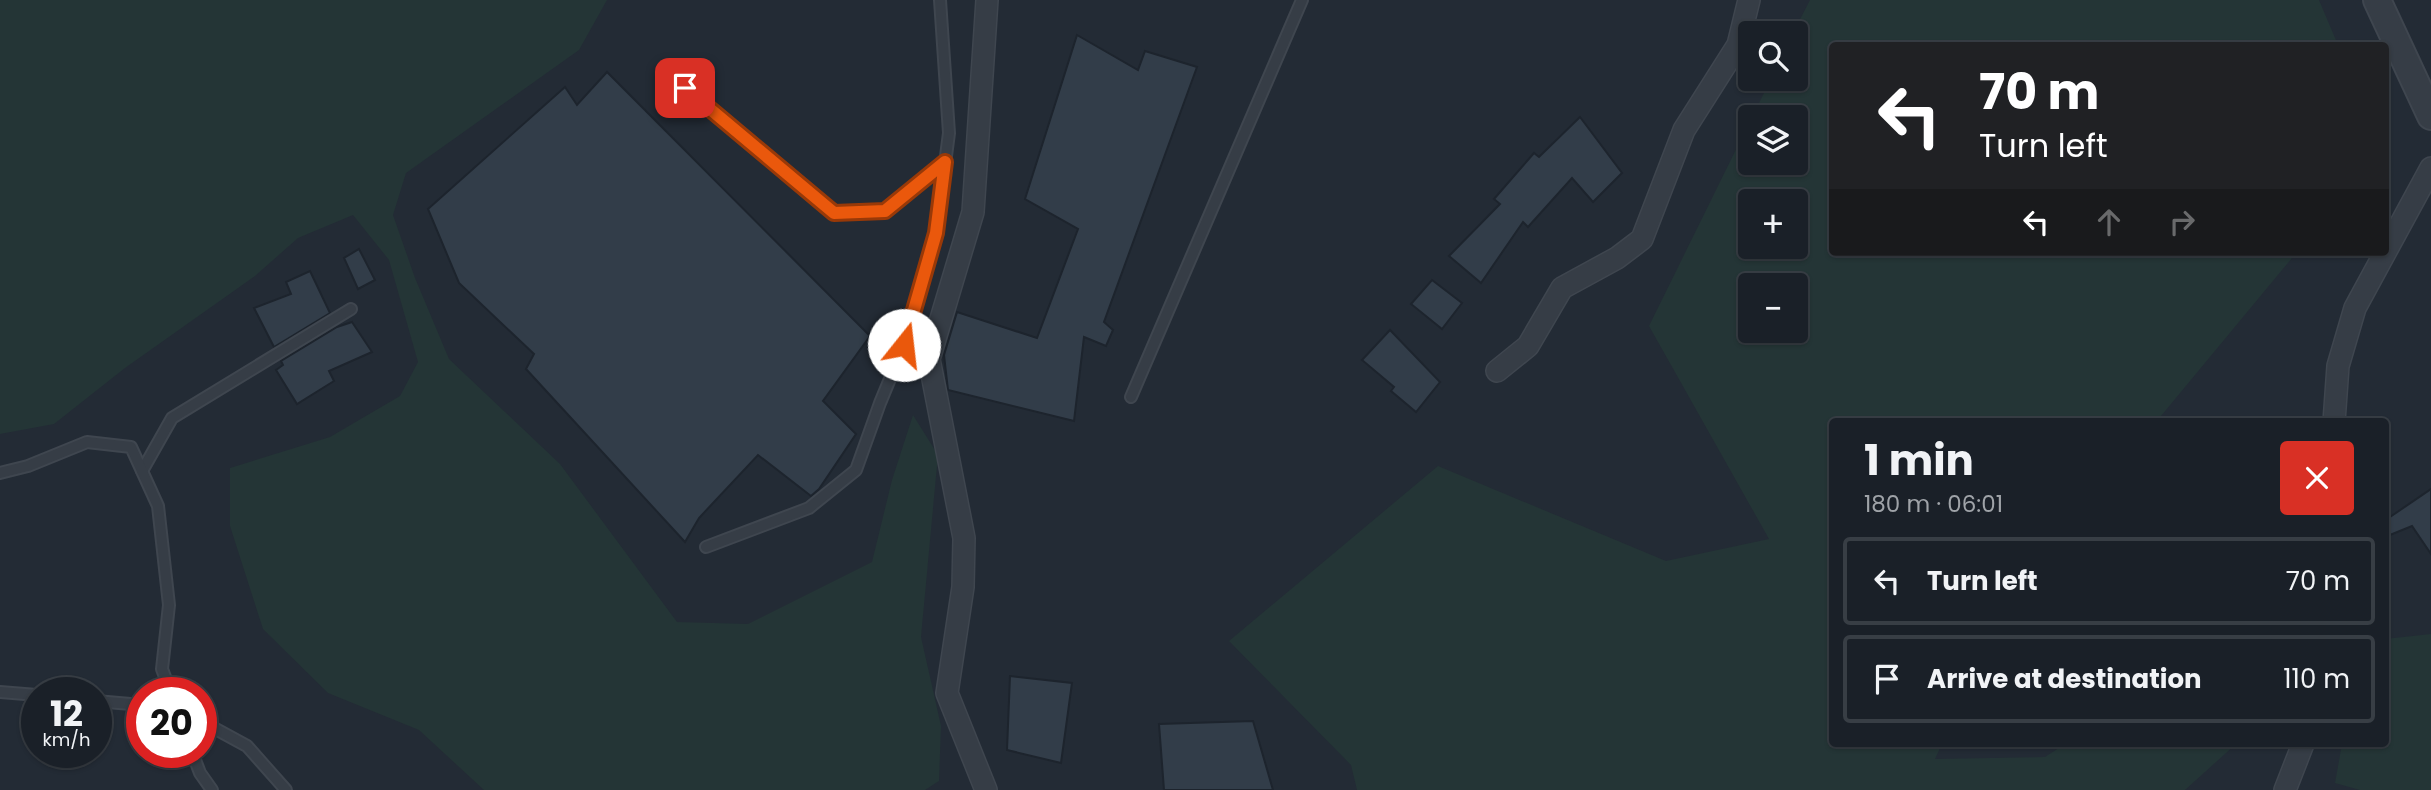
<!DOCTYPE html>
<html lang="en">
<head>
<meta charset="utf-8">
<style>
  :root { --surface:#1a2028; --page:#232830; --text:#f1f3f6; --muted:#9fa3a8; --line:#383e45 }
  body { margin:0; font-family:Poppins,sans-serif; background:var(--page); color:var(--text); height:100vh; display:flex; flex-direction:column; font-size:26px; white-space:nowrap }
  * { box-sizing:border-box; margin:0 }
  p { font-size:23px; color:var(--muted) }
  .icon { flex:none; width:38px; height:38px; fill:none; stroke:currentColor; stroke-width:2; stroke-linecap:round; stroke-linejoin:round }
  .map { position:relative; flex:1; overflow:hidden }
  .drawer { position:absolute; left:1829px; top:418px; width:560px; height:329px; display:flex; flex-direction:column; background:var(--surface); border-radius:7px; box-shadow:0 2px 5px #0004,0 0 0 2px var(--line) }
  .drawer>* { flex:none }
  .guide { position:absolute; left:1829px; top:42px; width:560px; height:214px; border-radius:7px; box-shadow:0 2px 5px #0004,0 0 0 2px var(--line); background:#202124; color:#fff; overflow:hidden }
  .controls { position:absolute; left:1738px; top:21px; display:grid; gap:14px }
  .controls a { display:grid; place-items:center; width:70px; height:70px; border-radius:7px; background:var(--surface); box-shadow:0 2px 5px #0004,0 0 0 2px var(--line); font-size:35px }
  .speed { position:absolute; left:21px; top:677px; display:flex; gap:14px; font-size:35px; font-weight:700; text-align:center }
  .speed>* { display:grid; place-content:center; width:91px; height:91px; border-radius:50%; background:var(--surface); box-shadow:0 2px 5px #0004,0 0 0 2px var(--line); line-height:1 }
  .speed small { font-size:18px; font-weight:400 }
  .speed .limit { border:10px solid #d22; background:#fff; color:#111 }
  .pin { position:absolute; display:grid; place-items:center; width:60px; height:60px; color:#fff; margin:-30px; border-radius:14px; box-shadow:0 4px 10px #0006 }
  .me { position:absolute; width:77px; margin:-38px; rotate:16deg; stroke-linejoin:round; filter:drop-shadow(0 0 5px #0008) }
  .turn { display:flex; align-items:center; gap:24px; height:147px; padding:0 35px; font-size:32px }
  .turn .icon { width:91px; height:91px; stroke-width:2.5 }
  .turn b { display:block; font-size:49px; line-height:60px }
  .lanes { display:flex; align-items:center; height:66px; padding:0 35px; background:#0003; justify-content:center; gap:35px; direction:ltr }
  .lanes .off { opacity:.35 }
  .round { display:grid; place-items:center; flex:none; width:74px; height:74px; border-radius:7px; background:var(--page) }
  .head { display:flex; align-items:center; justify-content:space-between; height:119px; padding:0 35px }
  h1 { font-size:42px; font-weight:700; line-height:52px }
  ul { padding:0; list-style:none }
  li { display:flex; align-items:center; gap:21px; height:88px; margin:0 14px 10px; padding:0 21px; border:4px solid var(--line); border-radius:7px }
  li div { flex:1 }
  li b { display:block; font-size:26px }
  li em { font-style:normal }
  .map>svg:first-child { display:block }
  .green { fill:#243536; fill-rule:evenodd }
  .building { fill:#323d49; stroke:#1d242d; stroke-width:2 }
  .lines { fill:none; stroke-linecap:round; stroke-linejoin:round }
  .service-casing { stroke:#3f464f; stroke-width:14 }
  .minor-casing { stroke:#3f464f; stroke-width:24 }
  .tertiary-casing { stroke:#3f464f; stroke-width:30 }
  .service { stroke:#363d46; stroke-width:10 }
  .minor { stroke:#363d46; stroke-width:21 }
  .tertiary { stroke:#363d46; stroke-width:26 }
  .route-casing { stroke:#983908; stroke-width:18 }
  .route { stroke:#ea580c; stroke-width:12 }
</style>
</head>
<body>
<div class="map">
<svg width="2431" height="790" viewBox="0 0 2431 790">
  <rect width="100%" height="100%" fill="#232b35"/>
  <!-- green -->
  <g class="green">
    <polygon points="0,0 607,0 579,50 406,173 393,215 415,278 449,359 560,464 677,622 748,624 872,562 892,480 913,415 938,455 921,637 941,726 939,781 925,790 484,790 419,730 328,693 263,629 230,526 230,468 330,437 400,396 418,362 389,260 353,215 298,238 255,276 125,368 54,424 0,434"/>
    <path d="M1810,0H2319L2338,45L1832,46V252H2297L2156,422H1832V744H1942L1935,759L2045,757L2065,744H2236L2185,790H1357L1351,765L1229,641L1438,466L1666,561L1769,539L1649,326L1750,121V163H1796V117H1752L1771,79H1796V33H1793ZM1750,201H1796V247H1750ZM1750,285H1796V331H1750Z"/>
    <polygon points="2431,634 2431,790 2360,790 2335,783 2342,744 2385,744 2385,639"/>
  </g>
  <!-- building -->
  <g class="building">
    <polygon points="1077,35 1138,70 1145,51 1197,67 1104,322 1113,330 1106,346 1084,337 1074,421 948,390 944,355 957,312 1037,338 1078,229 1025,199"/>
    <polygon points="607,72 870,336 823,401 856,434 819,489 811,496 758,455 699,518 685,542 526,369 534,354 459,283 428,209 565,87 577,105"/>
    <polygon points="1580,117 1622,173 1593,202 1572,178 1528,227 1523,222 1481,283 1449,256 1500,204 1494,199 1534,153 1539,157"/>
    <polygon points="359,249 375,280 358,289 344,258"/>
    <polygon points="310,271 330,313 274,347 254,308 291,294 286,282"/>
    <polygon points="1432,280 1462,303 1442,329 1411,304"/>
    <polygon points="352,322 372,352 329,371 334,381 297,404 276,370 283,365 281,361 337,327"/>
    <polygon points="1390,330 1440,382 1416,412 1391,391 1394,387 1362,360"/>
    <polygon points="2431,489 2431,554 2412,526 2385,537 2390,517"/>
    <polygon points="1010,676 1072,683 1061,763 1007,750"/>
    <polygon points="1253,721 1273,790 1164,790 1159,724"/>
  </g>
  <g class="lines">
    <defs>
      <g id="service">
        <polyline points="685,88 834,213 885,211 945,162"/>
        <polyline points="1131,397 1302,0"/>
        <polyline points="142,471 172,418 351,309"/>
        <polyline points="0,473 28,466 87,442 131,447 158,506 169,605 162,669 171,693"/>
        <polyline points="706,547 809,508 856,470 880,403 904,345 936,233 949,133 940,0"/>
        <polyline points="0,692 37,695"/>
        <polyline points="96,701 142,705"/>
        <polyline points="201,721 247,746 286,790"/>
        <polyline points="192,752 200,773 212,790"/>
      </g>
      <g id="minor">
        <polyline points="1497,371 1528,346 1562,288 1617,258 1642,239 1684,130 1738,45 1749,0"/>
        <polyline points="2334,422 2338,366 2355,308 2431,168"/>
        <polyline points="986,790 947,693 963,587 964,538 929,359 973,212 987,0"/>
        <polyline points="2285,790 2303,744"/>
      </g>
      <polyline id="tertiary" points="2377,0 2431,116"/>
    </defs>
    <!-- service casing -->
    <use href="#service" class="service-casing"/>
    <!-- minor casing -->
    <use href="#minor" class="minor-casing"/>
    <!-- tertiary casing -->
    <use href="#tertiary" class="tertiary-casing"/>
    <!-- service -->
    <use href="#service" class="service"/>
    <!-- minor -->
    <use href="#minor" class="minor"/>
    <!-- tertiary -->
    <use href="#tertiary" class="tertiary"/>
  </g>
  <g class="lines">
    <defs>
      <polyline id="route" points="685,88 834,213 885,211 945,162 936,233 904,345"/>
    </defs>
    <!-- route casing -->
    <use href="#route" class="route-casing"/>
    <!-- route -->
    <use href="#route" class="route"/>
  </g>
</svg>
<div class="controls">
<a><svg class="icon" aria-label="search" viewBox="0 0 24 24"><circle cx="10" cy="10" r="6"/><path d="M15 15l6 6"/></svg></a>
<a><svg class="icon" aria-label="layers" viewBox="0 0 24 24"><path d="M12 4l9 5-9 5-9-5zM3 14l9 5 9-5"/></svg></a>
<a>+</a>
<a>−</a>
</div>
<div class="speed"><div>12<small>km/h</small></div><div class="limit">20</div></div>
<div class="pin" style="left:685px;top:88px;background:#d93025"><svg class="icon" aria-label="arrive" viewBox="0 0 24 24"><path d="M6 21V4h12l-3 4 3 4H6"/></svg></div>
<svg class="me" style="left:904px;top:345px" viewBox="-20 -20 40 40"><circle r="19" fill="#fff"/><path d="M0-13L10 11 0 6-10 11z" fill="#ea580c"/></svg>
<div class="guide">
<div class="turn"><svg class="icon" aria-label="left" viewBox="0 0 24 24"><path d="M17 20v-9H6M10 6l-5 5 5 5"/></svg><div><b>70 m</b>Turn left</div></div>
<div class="lanes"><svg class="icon" aria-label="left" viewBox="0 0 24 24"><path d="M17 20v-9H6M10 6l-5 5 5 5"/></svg><svg class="icon off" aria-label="ahead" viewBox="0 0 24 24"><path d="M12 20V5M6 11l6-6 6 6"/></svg><svg class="icon off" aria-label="right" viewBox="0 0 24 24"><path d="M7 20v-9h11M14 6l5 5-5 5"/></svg></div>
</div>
<section class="drawer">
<div class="head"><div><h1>1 min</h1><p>180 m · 06:01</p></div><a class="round" style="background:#d93025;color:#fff"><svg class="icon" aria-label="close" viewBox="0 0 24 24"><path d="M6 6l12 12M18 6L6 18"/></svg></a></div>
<ul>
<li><svg class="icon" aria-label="left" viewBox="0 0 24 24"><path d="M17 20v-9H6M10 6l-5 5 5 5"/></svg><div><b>Turn left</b></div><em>70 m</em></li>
<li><svg class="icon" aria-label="arrive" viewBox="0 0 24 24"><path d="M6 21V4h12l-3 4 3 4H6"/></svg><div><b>Arrive at destination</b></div><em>110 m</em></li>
</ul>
</section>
</div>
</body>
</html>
